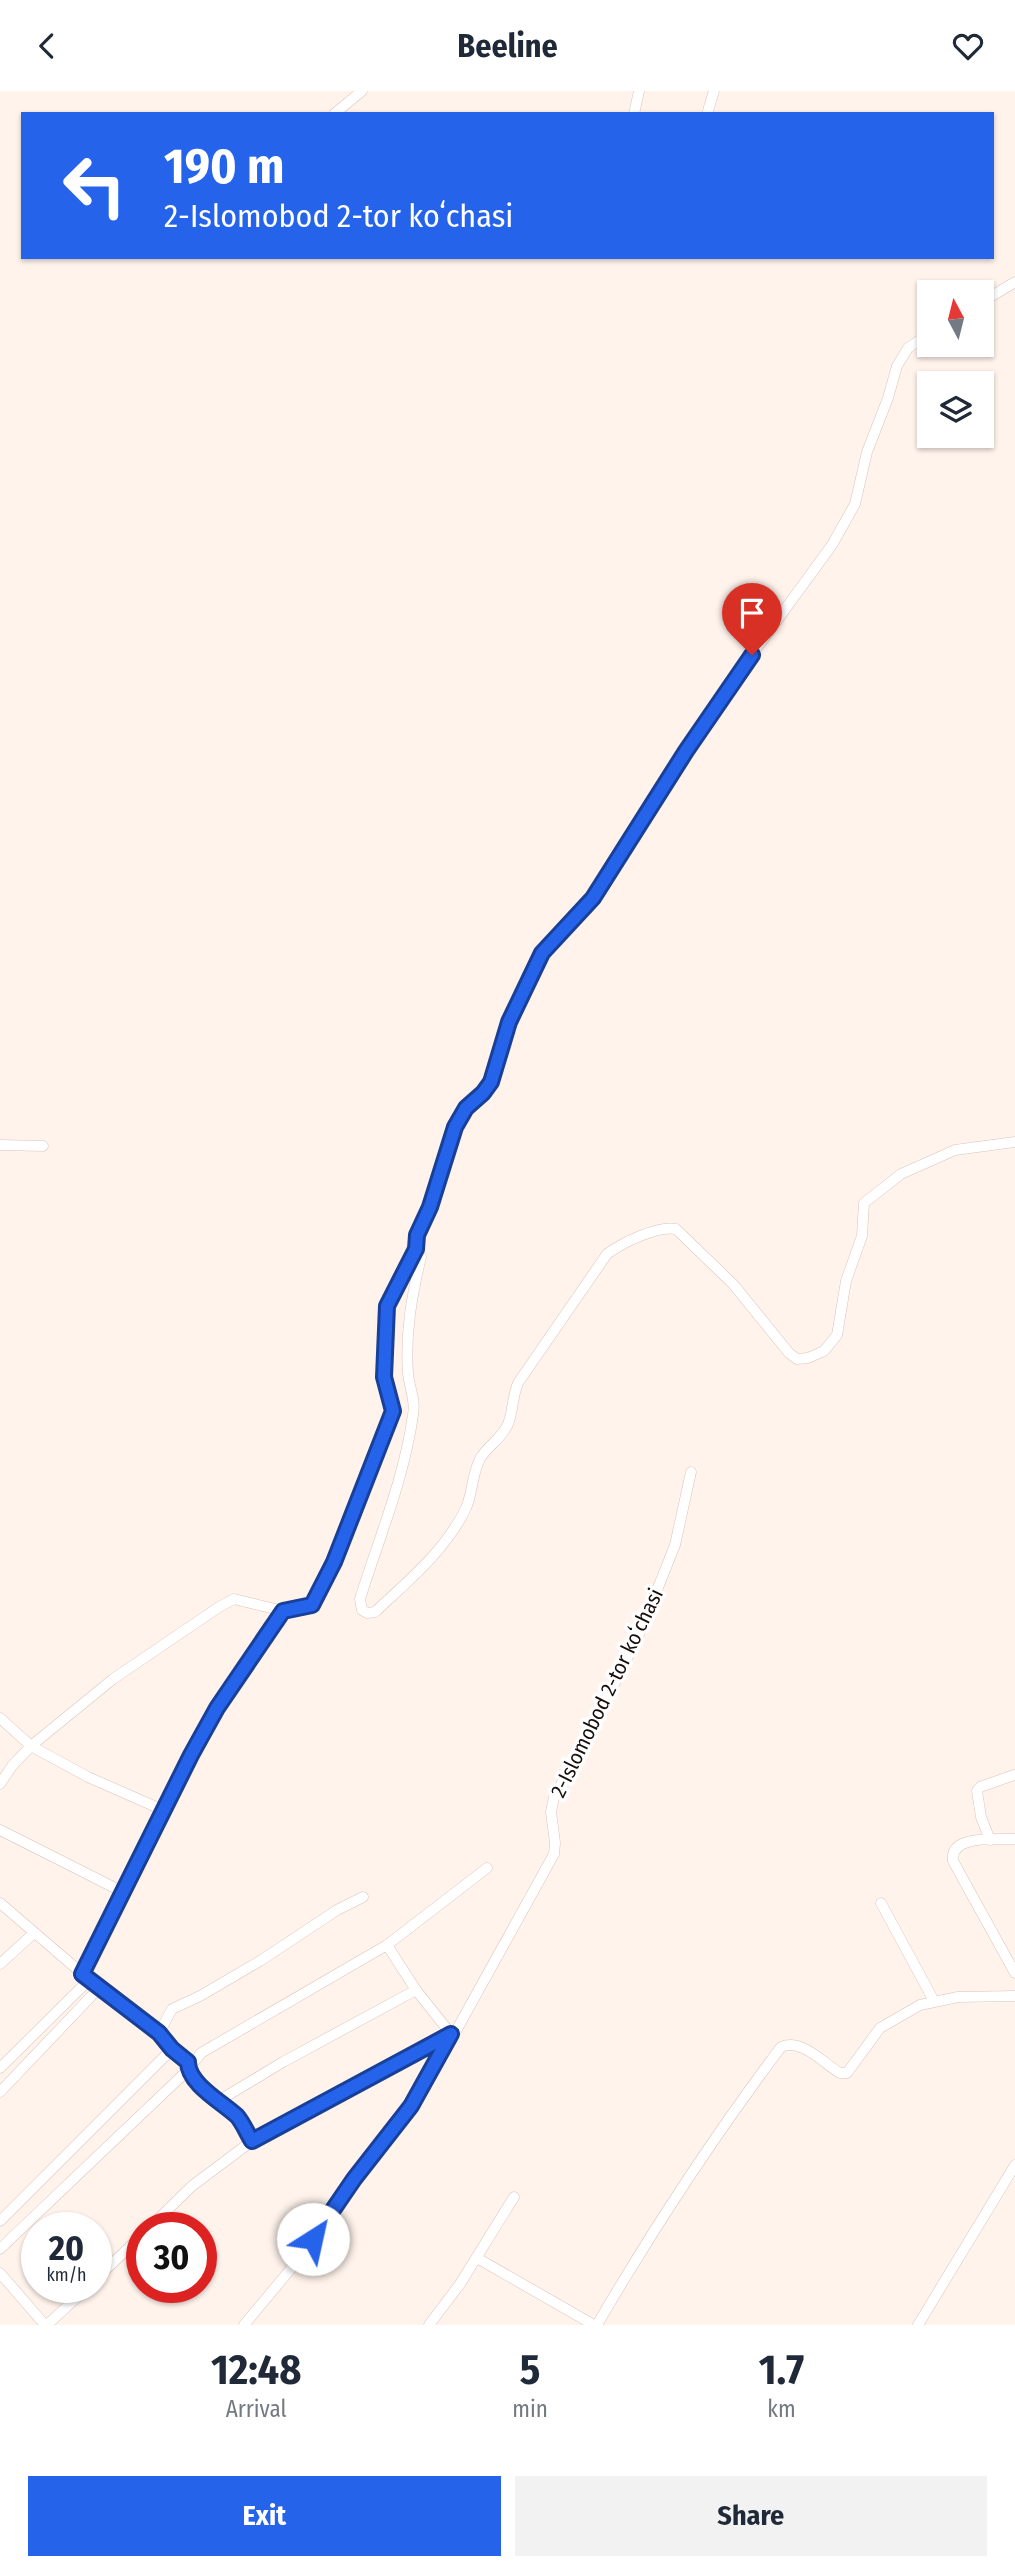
<!DOCTYPE html>
<html lang="en">
<head>
<meta charset="utf-8">
<style>
  :root { --surface:#fff; --page:#f2f2f3; --text:#1f2937; --muted:#747a83; --accent:#2563eb }
  body { margin:0; font-family:"Fira Sans Condensed",sans-serif; background:var(--page); color:var(--text); height:100vh; display:flex; flex-direction:column; font-size:26px; white-space:nowrap }
  * { box-sizing:border-box; margin:0 }
  p { font-size:23px; color:var(--muted) }
  .icon { flex:none; width:38px; height:38px; fill:none; stroke:currentColor; stroke-width:2; stroke-linecap:round; stroke-linejoin:round }
  .map { position:relative; height:2234px; overflow:hidden }
  .drawer { display:flex; flex-direction:column; background:var(--surface); flex:1 }
  .drawer>* { flex:none }
  .banner { position:absolute; left:21px; top:21px; width:973px; height:147px; border-radius:0px; box-shadow:0 2px 5px #0004; background:#2563eb; color:#fff; overflow:hidden }
  .needle { width:46px; rotate:353deg }
  .tools { position:absolute; left:917px; top:189px; display:grid; gap:14px }
  .tools a { display:grid; place-items:center; width:77px; height:77px; border-radius:0px; background:var(--surface); box-shadow:0 2px 5px #0004; font-size:35px }
  .speed { position:absolute; left:21px; top:2121px; display:flex; gap:14px; font-size:35px; font-weight:700; text-align:center }
  .speed>* { display:grid; place-content:center; width:91px; height:91px; border-radius:50%; background:var(--surface); box-shadow:0 2px 5px #0004; line-height:1 }
  .speed small { font-size:18px; font-weight:400 }
  .speed .limit { border:10px solid #d22; background:#fff; color:#111 }
  .pin { position:absolute; display:grid; place-items:center; width:60px; height:60px; color:#fff; margin:-72px -30px; border-radius:50% 50% 50% 0; rotate:-45deg; box-shadow:0 0 7px #0007 }
  .pin .icon { rotate:45deg }
  .me { position:absolute; width:77px; margin:-38px; rotate:35deg; stroke-linejoin:round; filter:drop-shadow(0 0 5px #0008) }
  .turn { display:flex; align-items:center; gap:24px; height:147px; padding:0 28px; font-size:32px }
  .turn .icon { width:91px; height:91px; stroke-width:2.5 }
  .turn b { display:block; font-size:49px; line-height:60px }
  .eta { display:flex; justify-content:space-evenly; align-items:center; height:119px; text-align:center }
  .eta b { font-size:42px; font-weight:700; line-height:49px }
  .button { display:flex; gap:14px; margin-top:auto; padding:14px 28px }
  .button a { flex:1; height:80px; border-radius:0px; background:var(--accent); color:#fff; font-size:28px; font-weight:700; line-height:80px; text-align:center }
  .button a+a { background:var(--page); color:var(--text) }
  header { display:flex; justify-content:space-between; align-items:center; height:91px; padding:0 28px; background:var(--surface); font-size:32px; font-weight:700 }
  .map>svg:first-child { display:block }
  .lines { fill:none; stroke-linecap:round; stroke-linejoin:round }
  .minor-casing { stroke:#d8c4b9; stroke-width:11 }
  .minor { stroke:#fff; stroke-width:10 }
  .route-casing { stroke:#184099; stroke-width:18 }
  .route { stroke:#2563eb; stroke-width:12 }
  .labels { text-anchor:middle; dominant-baseline:central; stroke-width:7; stroke-linejoin:round; paint-order:stroke }
  .street-label { font-size:21px; fill:#160f0c; stroke:#fff }
</style>
</head>
<body>
<header><svg class="icon" aria-label="back" viewBox="0 0 24 24"><path d="M15 5l-7 7 7 7"/></svg>Beeline<svg class="icon" aria-label="heart" viewBox="0 0 24 24"><path d="M12 20l-8-8c-3-5 5-10 8-4 3-6 11-1 8 4z"/></svg></header>
<div class="map">
<svg width="1015" height="2234" viewBox="0 0 1015 2234">
  <rect width="100%" height="100%" fill="#fff3ec"/>
  <g class="lines">
    <defs>
      <g id="minor">
        <polyline points="334,23 362,0"/>
        <polyline points="634,23 639,0"/>
        <polyline points="707,23 714,0"/>
        <polyline points="982,211 1015,191"/>
        <path d="M929,243L908,257L897,275L888,307L867,361L855,413L832,454L729,595L593,807L561,839L533,877L509,931L491,991L483,1002L466,1017L455,1036L430,1117L417,1144L416,1158L421,1166C412,1204 405,1242 408,1282C409,1296 416,1309 413,1324C404,1388 379,1447 360,1508L362,1519L367,1522L375,1521C408,1490 446,1459 466,1417C473,1401 472,1381 481,1366C489,1354 502,1347 508,1333C513,1321 512,1307 518,1292L607,1163C622,1152 658,1134 676,1138L733,1193L789,1262L797,1268L808,1267L824,1260L837,1244L846,1190L862,1145L864,1112L901,1083L955,1059L1015,1051"/>
        <polyline points="0,1054 43,1055"/>
        <polyline points="0,1627 31,1655 88,1686 163,1719 217,1617 283,1520"/>
        <polyline points="0,1693 12,1675 31,1655 113,1588 219,1516 234,1508 283,1520 312,1514 334,1471 393,1320 384,1286 387,1215 416,1158"/>
        <polyline points="0,1739 123,1801"/>
        <path d="M1015,1748C997,1749 949,1743 953,1770L1015,1882"/>
        <polyline points="990,1749 981,1726 977,1700 980,1696 1014,1684"/>
        <path d="M0,1812L99,1897L159,1942L172,1958L188,1971C188,1993 222,2011 237,2025C243,2032 247,2042 252,2050"/>
        <polyline points="881,1812 934,1910"/>
        <polyline points="0,1873 34,1842"/>
        <polyline points="82,1883 163,1719"/>
        <polyline points="159,1942 172,1918 200,1905 260,1870 337,1819 363,1806"/>
        <polyline points="0,1977 90,1888"/>
        <polyline points="0,2001 99,1897"/>
        <polyline points="220,2009 283,1971 416,1899"/>
        <polyline points="0,2130 172,1958"/>
        <polyline points="149,2137 192,2095 252,2050 456,1940 554,1763 555,1752 551,1721 554,1706 589,1644 641,1539 675,1454 691,1381"/>
        <polyline points="0,2158 188,1979 201,1962 387,1854 487,1777"/>
        <polyline points="477,2167 594,2234"/>
        <polyline points="0,2182 45,2234"/>
        <polyline points="96,2188 142,2144"/>
        <polyline points="47,2234 88,2196"/>
        <polyline points="244,2234 299,2168 354,2088 411,2015 451,1943 416,1899 387,1854"/>
        <polyline points="429,2234 460,2193 514,2106"/>
        <path d="M597,2234C653,2138 714,2045 781,1956C802,1947 823,1972 840,1982H847L880,1937L920,1914L958,1906L1015,1905"/>
        <polyline points="918,2234 1015,2074"/>
      </g>
    </defs>
    <!-- minor casing -->
    <use href="#minor" class="minor-casing"/>
    <!-- minor -->
    <use href="#minor" class="minor"/>
  </g>
  <g class="lines">
    <defs>
      <path id="route" d="M313,2148L354,2088L411,2015L451,1943L252,2050C247,2042 243,2032 237,2025C222,2011 188,1993 188,1971L172,1958L159,1942L82,1883L191,1664L217,1617L283,1520L312,1514L334,1471L393,1320L384,1286L387,1215L416,1158L417,1144L430,1116L455,1036L466,1017L483,1002L491,991L509,931L542,862L593,807L686,660L752,564"/>
    </defs>
    <!-- route casing -->
    <use href="#route" class="route-casing"/>
    <!-- route -->
    <use href="#route" class="route"/>
  </g>
  <g class="labels">
    <!-- street labels -->
    <g class="street-label">
      <text transform="translate(607 1602) rotate(-64)">2-Islomobod 2-tor koʻchasi</text>
    </g>
  </g>
</svg>
<div class="tools">
<a><svg class="needle" viewBox="-14 -14 28 28"><path d="M0-13l5 13h-10z" fill="#e53935"/><path d="M0 13l5-13h-10z" fill="#747a83"/></svg></a>
<a><svg class="icon" aria-label="layers" viewBox="0 0 24 24"><path d="M12 4l9 5-9 5-9-5zM3 14l9 5 9-5"/></svg></a>
</div>
<div class="speed"><div>20<small>km/h</small></div><div class="limit">30</div></div>
<div class="pin" style="left:752px;top:564px;background:#d93025"><svg class="icon" aria-label="arrive" viewBox="0 0 24 24"><path d="M6 21V4h12l-3 4 3 4H6"/></svg></div>
<svg class="me" style="left:313px;top:2148px" viewBox="-20 -20 40 40"><circle r="19" fill="#fff"/><path d="M0-13L10 11 0 6-10 11z" fill="#2563eb"/></svg>
<div class="banner">
<div class="turn"><svg class="icon" aria-label="left" viewBox="0 0 24 24"><path d="M17 20v-9H6M10 6l-5 5 5 5"/></svg><div><b>190 m</b>2-Islomobod 2-tor koʻchasi</div></div>
</div>
</div>
<section class="drawer">
<div class="eta">
<div><b>12:48</b><p>Arrival</p></div>
<div><b>5</b><p>min</p></div>
<div><b>1.7</b><p>km</p></div>
</div>
<div class="button"><a>Exit</a><a>Share</a></div>
</section>
</body>
</html>
